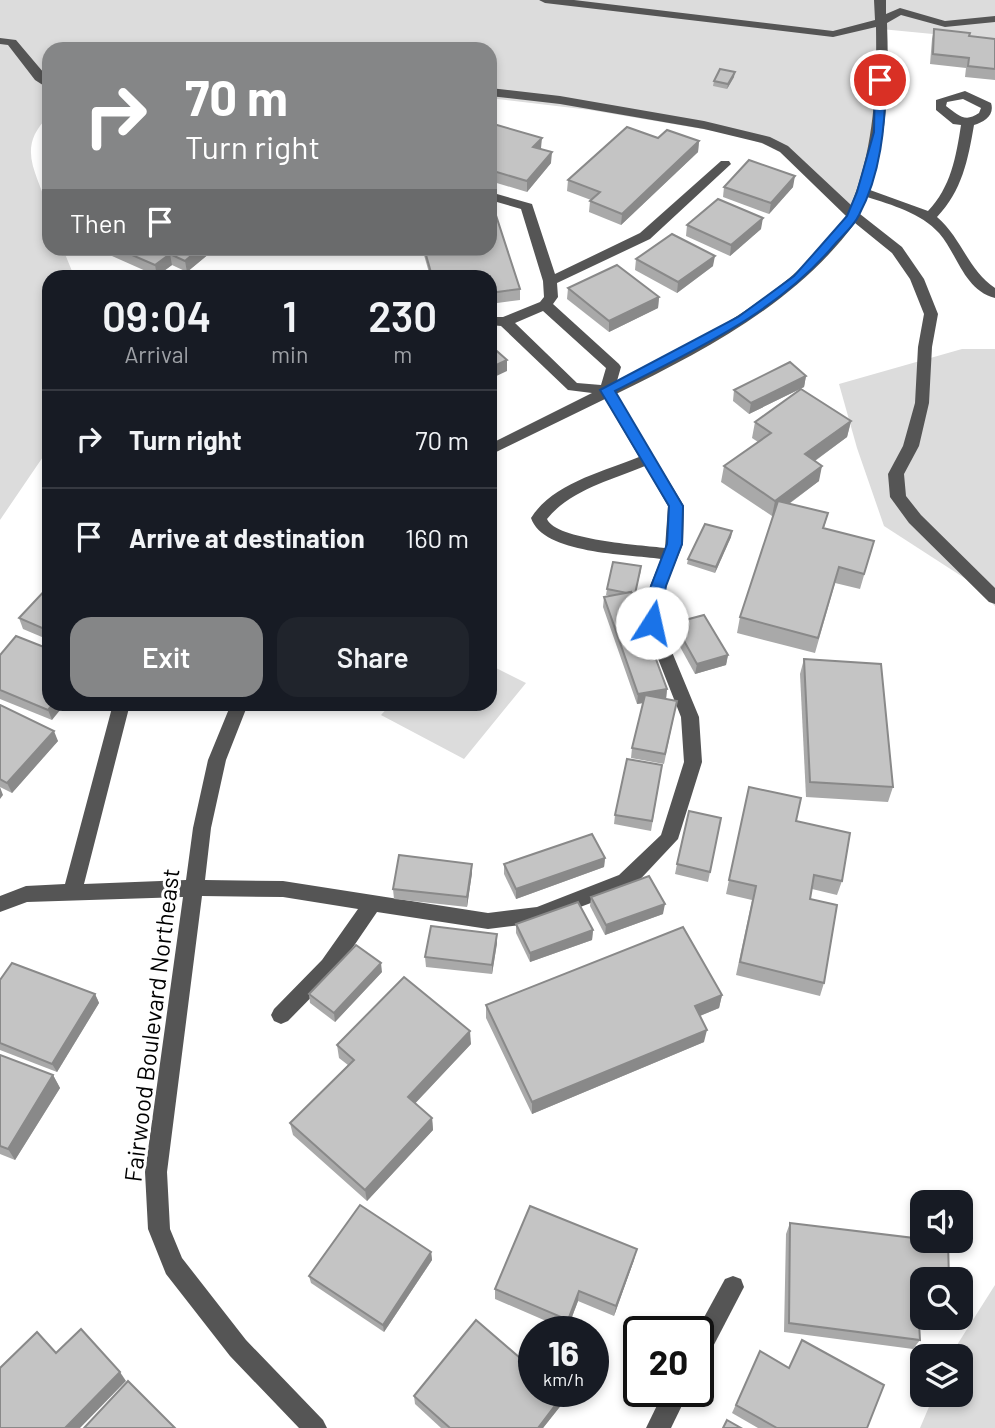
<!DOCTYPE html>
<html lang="en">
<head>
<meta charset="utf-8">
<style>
  :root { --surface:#171b24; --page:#20242c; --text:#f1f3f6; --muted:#9ea1a6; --line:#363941; --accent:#858687 }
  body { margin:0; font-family:Barlow,sans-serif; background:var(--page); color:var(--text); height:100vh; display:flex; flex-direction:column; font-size:26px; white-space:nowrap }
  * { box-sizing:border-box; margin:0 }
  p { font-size:23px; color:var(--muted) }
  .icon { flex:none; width:38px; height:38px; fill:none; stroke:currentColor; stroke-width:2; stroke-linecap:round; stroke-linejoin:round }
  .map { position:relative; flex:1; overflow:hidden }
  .details { position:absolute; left:42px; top:270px; width:455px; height:441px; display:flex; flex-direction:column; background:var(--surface); border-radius:21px; box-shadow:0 4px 10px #0003 }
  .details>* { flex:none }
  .top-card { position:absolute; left:42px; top:42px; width:455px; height:214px; border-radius:21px; box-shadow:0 4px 10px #0003; background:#858687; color:#fff; overflow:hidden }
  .fabs { position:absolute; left:910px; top:1190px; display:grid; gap:14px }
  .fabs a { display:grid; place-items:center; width:63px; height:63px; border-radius:14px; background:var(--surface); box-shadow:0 4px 10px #0003; font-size:35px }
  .speed { position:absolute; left:518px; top:1316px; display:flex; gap:14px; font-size:35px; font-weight:700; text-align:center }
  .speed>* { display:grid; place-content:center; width:91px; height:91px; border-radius:50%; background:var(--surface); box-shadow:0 4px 10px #0003; line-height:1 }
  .speed small { font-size:18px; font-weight:400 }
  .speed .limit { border:4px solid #111; border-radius:10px; background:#fff; color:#111 }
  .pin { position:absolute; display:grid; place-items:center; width:60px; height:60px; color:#fff; margin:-30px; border:4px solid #fff; border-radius:50%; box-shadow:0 2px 7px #0007 }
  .me { position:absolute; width:77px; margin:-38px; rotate:10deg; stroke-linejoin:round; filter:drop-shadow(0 0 5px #0008) }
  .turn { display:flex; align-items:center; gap:24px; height:147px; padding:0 28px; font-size:32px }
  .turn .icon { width:91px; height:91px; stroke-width:2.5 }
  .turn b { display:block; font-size:49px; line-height:60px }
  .then { display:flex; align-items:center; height:66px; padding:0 28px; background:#0003; gap:14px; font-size:26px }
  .eta { display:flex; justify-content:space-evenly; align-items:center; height:119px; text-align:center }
  .eta b { font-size:42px; font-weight:600; line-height:49px }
  .button { display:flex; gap:14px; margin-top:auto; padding:14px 28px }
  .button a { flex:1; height:80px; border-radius:21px; background:var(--accent); color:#fff; font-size:28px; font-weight:600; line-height:80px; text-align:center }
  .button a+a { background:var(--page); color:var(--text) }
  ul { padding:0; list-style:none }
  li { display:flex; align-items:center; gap:21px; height:98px; padding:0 28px; border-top:2px solid var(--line) }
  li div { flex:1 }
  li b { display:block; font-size:26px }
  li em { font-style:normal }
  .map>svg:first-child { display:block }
  .green { fill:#dcdcdc }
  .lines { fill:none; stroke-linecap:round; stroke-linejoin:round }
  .minor { fill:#555; fill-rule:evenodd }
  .wall { fill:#a9a9a9 }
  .shaded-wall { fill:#898989 }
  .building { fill:#c4c4c4; stroke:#898989; stroke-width:2 }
  .route { fill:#1a73e8; stroke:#114b97; stroke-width:2 }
  .labels { text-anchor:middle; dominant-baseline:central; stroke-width:6; stroke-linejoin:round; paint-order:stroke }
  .street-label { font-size:24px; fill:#000; stroke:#fff }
</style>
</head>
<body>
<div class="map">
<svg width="995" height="1428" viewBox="0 0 995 1428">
  <rect width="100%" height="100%" fill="#fff"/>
  <!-- green -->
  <g class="green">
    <path d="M0,0H995V40L881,29L879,132L853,217L777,149L738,135L590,110L490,98V49H49V116C14,149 39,174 48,210C51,222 49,237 49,248L63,249L74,276H49V448L0,520Z"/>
    <polygon points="962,349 995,349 995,606 969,581 884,526 857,448 839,384"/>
    <polygon points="490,665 526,683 464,759 381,715 391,704 490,704"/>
    <polygon points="995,1285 995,1428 920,1428 934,1395 961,1395 961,1356 950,1356"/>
  </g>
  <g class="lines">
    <!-- minor -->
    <g class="minor">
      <path d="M539,0H574L833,31L875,20L874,0H886V14L900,8L945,21L995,16V22L945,27L901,15L887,23C889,80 888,136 870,190L928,211C951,187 956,157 961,125L953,124L936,110V100L965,91L991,103C995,115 984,122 974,125C968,160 962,191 937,217C961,237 968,270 995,288V298C964,290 958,255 939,233C921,213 892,205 867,197L860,214L902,247L924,279L938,314L932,347L929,403L919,446L904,474L906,496L921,515L995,588V604L989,602L909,523L890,497L888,474L903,446L915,403L918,347L924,314L910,279L892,253L855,223C796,303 704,351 616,394L684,506L683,544L666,586L660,623L699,717L702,762L678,839L633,887L538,923L488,929L377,912L336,972L288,1021L281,1024L274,1021L271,1015L274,1009L322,960L358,909L283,897L202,896L167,1172L170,1229L182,1258L246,1340L323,1420L327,1428H299L230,1356L166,1274L148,1229L145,1172L183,897L27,902L0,912V896L26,886L65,884L113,704H130L84,884L186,880L193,828L208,760L231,704H248L226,760L211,828L205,880L283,881L488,913L537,907L619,875L661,835L684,762L681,717L644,623L650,586L661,559C627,554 543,554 531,518C553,483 603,472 639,457L605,399L490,455V444L592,393L568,390L501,326L490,325V317H503L540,302L544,297L543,281L521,209L490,200V192L532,204L555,274L640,233L721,161H729L731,164L650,239L557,283L558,297L553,304L619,364L621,367L617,381C696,343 797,291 846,216L780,152L762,143L704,129L560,104L490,96V88L560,96L704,121L770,137L788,146L851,205C874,148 877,88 876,27L833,37L545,3ZM963,99L981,108L979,113C965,123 958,115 946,106L947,102ZM543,311L606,368L601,385L577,383L515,323ZM645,466L668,506L665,548C641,545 556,540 547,519C570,490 612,480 645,466Z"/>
      <polygon points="0,38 16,40 49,79 49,89 35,80 8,45 0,44"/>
      <polygon points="733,1276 741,1279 744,1287 706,1360 698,1363 696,1332 725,1279"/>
      <polygon points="664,1391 689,1391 671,1428 646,1428"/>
    </g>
  </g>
  <!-- wall -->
  <g class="wall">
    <polygon points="934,29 969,36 995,39 995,80 965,77 966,68 930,64 932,39"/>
    <polygon points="734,77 727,89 713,86 714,81"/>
    <polygon points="490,123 541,148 551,163 527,192 490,181"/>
    <polygon points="658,138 699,141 698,152 621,225 589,212 590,201 591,200 567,191 568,180"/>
    <polygon points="724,187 793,187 769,214 723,197"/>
    <polygon points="687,225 761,229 730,256 686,236"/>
    <polygon points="94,248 216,248 187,272 172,265 157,276"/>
    <polygon points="422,248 490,248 520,289 520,300 490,304 490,276 430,276"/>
    <polygon points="636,259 713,266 677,293 635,270"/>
    <polygon points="568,288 659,297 658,308 609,332 567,299"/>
    <polygon points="806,376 804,387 749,414 733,401 734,390"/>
    <polygon points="851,421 847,437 815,461 819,481 789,504 828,513 824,528 874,541 860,589 835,583 815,653 737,633 740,617 774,515 772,516 721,482 724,466 758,442 752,438 755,422"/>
    <polygon points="732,531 731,537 715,573 687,564 688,559"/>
    <polygon points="641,571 633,599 667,689 666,699 677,701 664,764 631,758 632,748 643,703 637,704 603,607 604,597 611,596 606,595 607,589"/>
    <polygon points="49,586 49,640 23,629 19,618"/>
    <polygon points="674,623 728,655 726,665 695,674 673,634"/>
    <polygon points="49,649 52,720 0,699 0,655"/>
    <polygon points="804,659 893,787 888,802 806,797 800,674"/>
    <polygon points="0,705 58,741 12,793 0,787"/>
    <polygon points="662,765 651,831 614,824 615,815"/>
    <polygon points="749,787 796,821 842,881 837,895 812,889 810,899 824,983 820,996 736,975 752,900 726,894"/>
    <polygon points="721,818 708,882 675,874 677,864"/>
    <polygon points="605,858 604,867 516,899 504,874 504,864"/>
    <polygon points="472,864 472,873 467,907 394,899 393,889"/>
    <polygon points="591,897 663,914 605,935 590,906"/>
    <polygon points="516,924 593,930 592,940 530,962 516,933"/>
    <polygon points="497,943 492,974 426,967 425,957"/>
    <polygon points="382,972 335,1022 310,1003 309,994"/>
    <polygon points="0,980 95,994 99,1003 57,1072 0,1050"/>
    <polygon points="722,995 719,1008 700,1016 704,1042 532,1114 486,1018 486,1005"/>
    <polygon points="471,1044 415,1103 432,1118 433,1130 367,1201 293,1135 290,1123 348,1065 339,1058 337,1045"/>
    <polygon points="0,1055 53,1075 60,1088 15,1160 0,1154"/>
    <polygon points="790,1223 922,1279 922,1316 919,1316 920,1340 913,1349 784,1332 786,1234"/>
    <polygon points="431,1252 432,1260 384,1332 311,1283 309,1276"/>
    <polygon points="634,1260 614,1316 578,1301 567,1330 495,1299 495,1289"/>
    <polygon points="760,1351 867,1428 758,1428 732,1413"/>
    <polygon points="414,1396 562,1404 543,1428 441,1428 415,1404"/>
  </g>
  <!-- shaded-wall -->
  <g class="shaded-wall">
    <polygon points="735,72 734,77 727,89 728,84"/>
    <polygon points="542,138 541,148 533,158 533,147"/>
    <polygon points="699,141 698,152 621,225 622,214"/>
    <polygon points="552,152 551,163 527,192 527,181"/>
    <polygon points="795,176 793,187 769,214 771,203"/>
    <polygon points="763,218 761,229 730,256 731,245"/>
    <polygon points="200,248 216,248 187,272 185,261"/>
    <polygon points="170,254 172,265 157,276 155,265"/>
    <polygon points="715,256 713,266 677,293 678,282"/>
    <polygon points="659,297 658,308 609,332 609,321"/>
    <polygon points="507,360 507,371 490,379 490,368"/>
    <polygon points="806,376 804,387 749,414 751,403"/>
    <polygon points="851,421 847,437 802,470 805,454"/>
    <polygon points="822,466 819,481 772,516 775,501"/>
    <polygon points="732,531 731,537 715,573 716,567"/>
    <polygon points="728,655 726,665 695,674 697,664"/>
    <polygon points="667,689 666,699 637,704 638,694"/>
    <polygon points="53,704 65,704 52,720 48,710"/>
    <polygon points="54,731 58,741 12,793 7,783"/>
    <polygon points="0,787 3,795 0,799"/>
    <polygon points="605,858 604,867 516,899 516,889"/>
    <polygon points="472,864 472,873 467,907 467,897"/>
    <polygon points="665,904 663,914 605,935 606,925"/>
    <polygon points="593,930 592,940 530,962 530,953"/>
    <polygon points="497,934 497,943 492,974 492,965"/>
    <polygon points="381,963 382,972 335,1022 334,1013"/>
    <polygon points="95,994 99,1003 57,1072 52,1064"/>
    <polygon points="722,995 719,1008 692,1019 695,1006"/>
    <polygon points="707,1030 704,1042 532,1114 532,1102"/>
    <polygon points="470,1031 471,1044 409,1110 408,1097"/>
    <polygon points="53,1075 60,1088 15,1160 8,1149"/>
    <polygon points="432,1118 433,1130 367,1201 365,1190"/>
    <polygon points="637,1249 634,1260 614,1316 616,1306"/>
    <polygon points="431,1252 432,1260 384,1332 383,1325"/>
    <polygon points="579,1291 578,1301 567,1330 568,1320"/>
    <polygon points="120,1372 126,1381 80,1428 65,1428"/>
    <polygon points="563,1395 562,1404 543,1428 538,1428"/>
  </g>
  <!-- building -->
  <g class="building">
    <polygon points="934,29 970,33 969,36 995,39 995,69 968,66 969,58 933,54"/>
    <polygon points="720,69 735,72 728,84 714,81"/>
    <polygon points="490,123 542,138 533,147 552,152 527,181 490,170"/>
    <polygon points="627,127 658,138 667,130 699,141 622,214 590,201 600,192 568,180"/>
    <polygon points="749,160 795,176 771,203 724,187"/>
    <polygon points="490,197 520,289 490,293 490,276 432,276 424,248 490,248"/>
    <polygon points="718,199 763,218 731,245 687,225"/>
    <polygon points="672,234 715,256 678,282 636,259"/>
    <polygon points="116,248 200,248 185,261 170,254 155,265"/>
    <polygon points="617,265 659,297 609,321 568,288"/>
    <polygon points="490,345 507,360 490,368"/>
    <polygon points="790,362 806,376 751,403 734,390"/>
    <polygon points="801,389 851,421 805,454 822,466 775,501 724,466 771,433 755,422"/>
    <polygon points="778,501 828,513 823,528 874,541 864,574 839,567 818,638 740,617"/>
    <polygon points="705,524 732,531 716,567 688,559"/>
    <polygon points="613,562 641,566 635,594 631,593 631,592 627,593 607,589"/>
    <polygon points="49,586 49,631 19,618"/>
    <polygon points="631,592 667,689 638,694 604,597"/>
    <polygon points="704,615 728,655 697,664 674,623"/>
    <polygon points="16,636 49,649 49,704 53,704 48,710 0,690 0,655"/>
    <polygon points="804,659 881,664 893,787 810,782"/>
    <polygon points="645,695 677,701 665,754 632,748"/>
    <polygon points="0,705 54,731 7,783 0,779"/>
    <polygon points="627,759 662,765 652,821 615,815"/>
    <polygon points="749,787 801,798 796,821 850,833 842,881 814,875 810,899 837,905 824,983 740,962 756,886 729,880"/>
    <polygon points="689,811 721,818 710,872 677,864"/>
    <polygon points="592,834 605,858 516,889 504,864"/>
    <polygon points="399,855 472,864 467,897 393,889"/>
    <polygon points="649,876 665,904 606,925 591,897"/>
    <polygon points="578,902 593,930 530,953 516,924"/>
    <polygon points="431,926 497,934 492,965 425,957"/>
    <polygon points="683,927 722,995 695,1006 707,1030 532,1102 486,1005"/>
    <polygon points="356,945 381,963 334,1013 309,994"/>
    <polygon points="12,963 95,994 52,1064 0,1043 0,980"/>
    <polygon points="404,977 470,1031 408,1097 432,1118 365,1190 290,1123 354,1060 337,1045"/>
    <polygon points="0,1055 53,1075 8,1149 0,1146"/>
    <polygon points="360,1205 431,1252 383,1325 309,1276"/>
    <polygon points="530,1206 637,1249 616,1306 579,1291 568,1320 495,1289"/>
    <polygon points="790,1223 922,1239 922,1241 948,1242 949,1279 922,1279 922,1305 918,1305 920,1340 789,1323"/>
    <polygon points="476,1320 534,1370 534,1391 559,1391 563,1395 538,1428 450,1428 414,1396"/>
    <polygon points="81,1329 120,1372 65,1428 0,1428 0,1368 37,1332 56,1353"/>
    <polygon points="802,1340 884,1385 867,1428 777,1428 736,1405 760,1351 789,1368"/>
    <polygon points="128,1381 175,1428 84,1428"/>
    <polygon points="727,1420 741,1428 723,1428"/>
  </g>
  <!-- route -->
  <path class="route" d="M880,77L886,80C885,126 881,174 859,215C854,226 843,235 835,244C775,315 695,349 615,391L683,506L682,544L666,586L659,623L657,627H646L644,623L651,586L667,544L669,506L600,390L738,317L794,276L818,249L847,216L857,192L874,132L875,80Z"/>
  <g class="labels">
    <!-- street labels -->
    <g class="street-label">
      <text transform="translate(151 1025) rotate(-83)">Fairwood Boulevard Northeast</text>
    </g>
  </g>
</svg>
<div class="fabs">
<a><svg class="icon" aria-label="sound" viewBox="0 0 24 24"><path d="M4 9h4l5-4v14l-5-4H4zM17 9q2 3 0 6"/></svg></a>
<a><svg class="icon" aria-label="search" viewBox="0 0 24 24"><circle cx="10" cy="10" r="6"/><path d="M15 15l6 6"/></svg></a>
<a><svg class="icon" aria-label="layers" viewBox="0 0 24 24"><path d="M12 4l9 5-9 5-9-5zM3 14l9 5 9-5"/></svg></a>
</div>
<div class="speed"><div>16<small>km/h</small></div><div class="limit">20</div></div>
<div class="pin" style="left:880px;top:80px;background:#d93025"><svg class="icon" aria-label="arrive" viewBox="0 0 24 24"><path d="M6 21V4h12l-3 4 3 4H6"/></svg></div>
<svg class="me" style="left:652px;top:623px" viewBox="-20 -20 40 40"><circle r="19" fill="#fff"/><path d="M0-13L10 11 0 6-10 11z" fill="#1a73e8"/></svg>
<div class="top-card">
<div class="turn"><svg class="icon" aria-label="right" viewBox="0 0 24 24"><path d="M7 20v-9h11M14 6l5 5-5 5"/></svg><div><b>70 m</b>Turn right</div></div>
<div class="then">Then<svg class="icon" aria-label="arrive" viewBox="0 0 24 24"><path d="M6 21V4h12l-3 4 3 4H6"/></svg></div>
</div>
<section class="details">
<div class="eta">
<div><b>09:04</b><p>Arrival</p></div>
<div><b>1</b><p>min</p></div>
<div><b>230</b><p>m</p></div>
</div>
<ul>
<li><svg class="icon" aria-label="right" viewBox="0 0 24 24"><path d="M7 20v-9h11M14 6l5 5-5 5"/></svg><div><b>Turn right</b></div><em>70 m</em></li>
<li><svg class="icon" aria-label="arrive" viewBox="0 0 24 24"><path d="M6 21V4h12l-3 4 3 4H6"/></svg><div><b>Arrive at destination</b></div><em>160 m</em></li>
</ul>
<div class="button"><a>Exit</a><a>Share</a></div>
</section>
</div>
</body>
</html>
